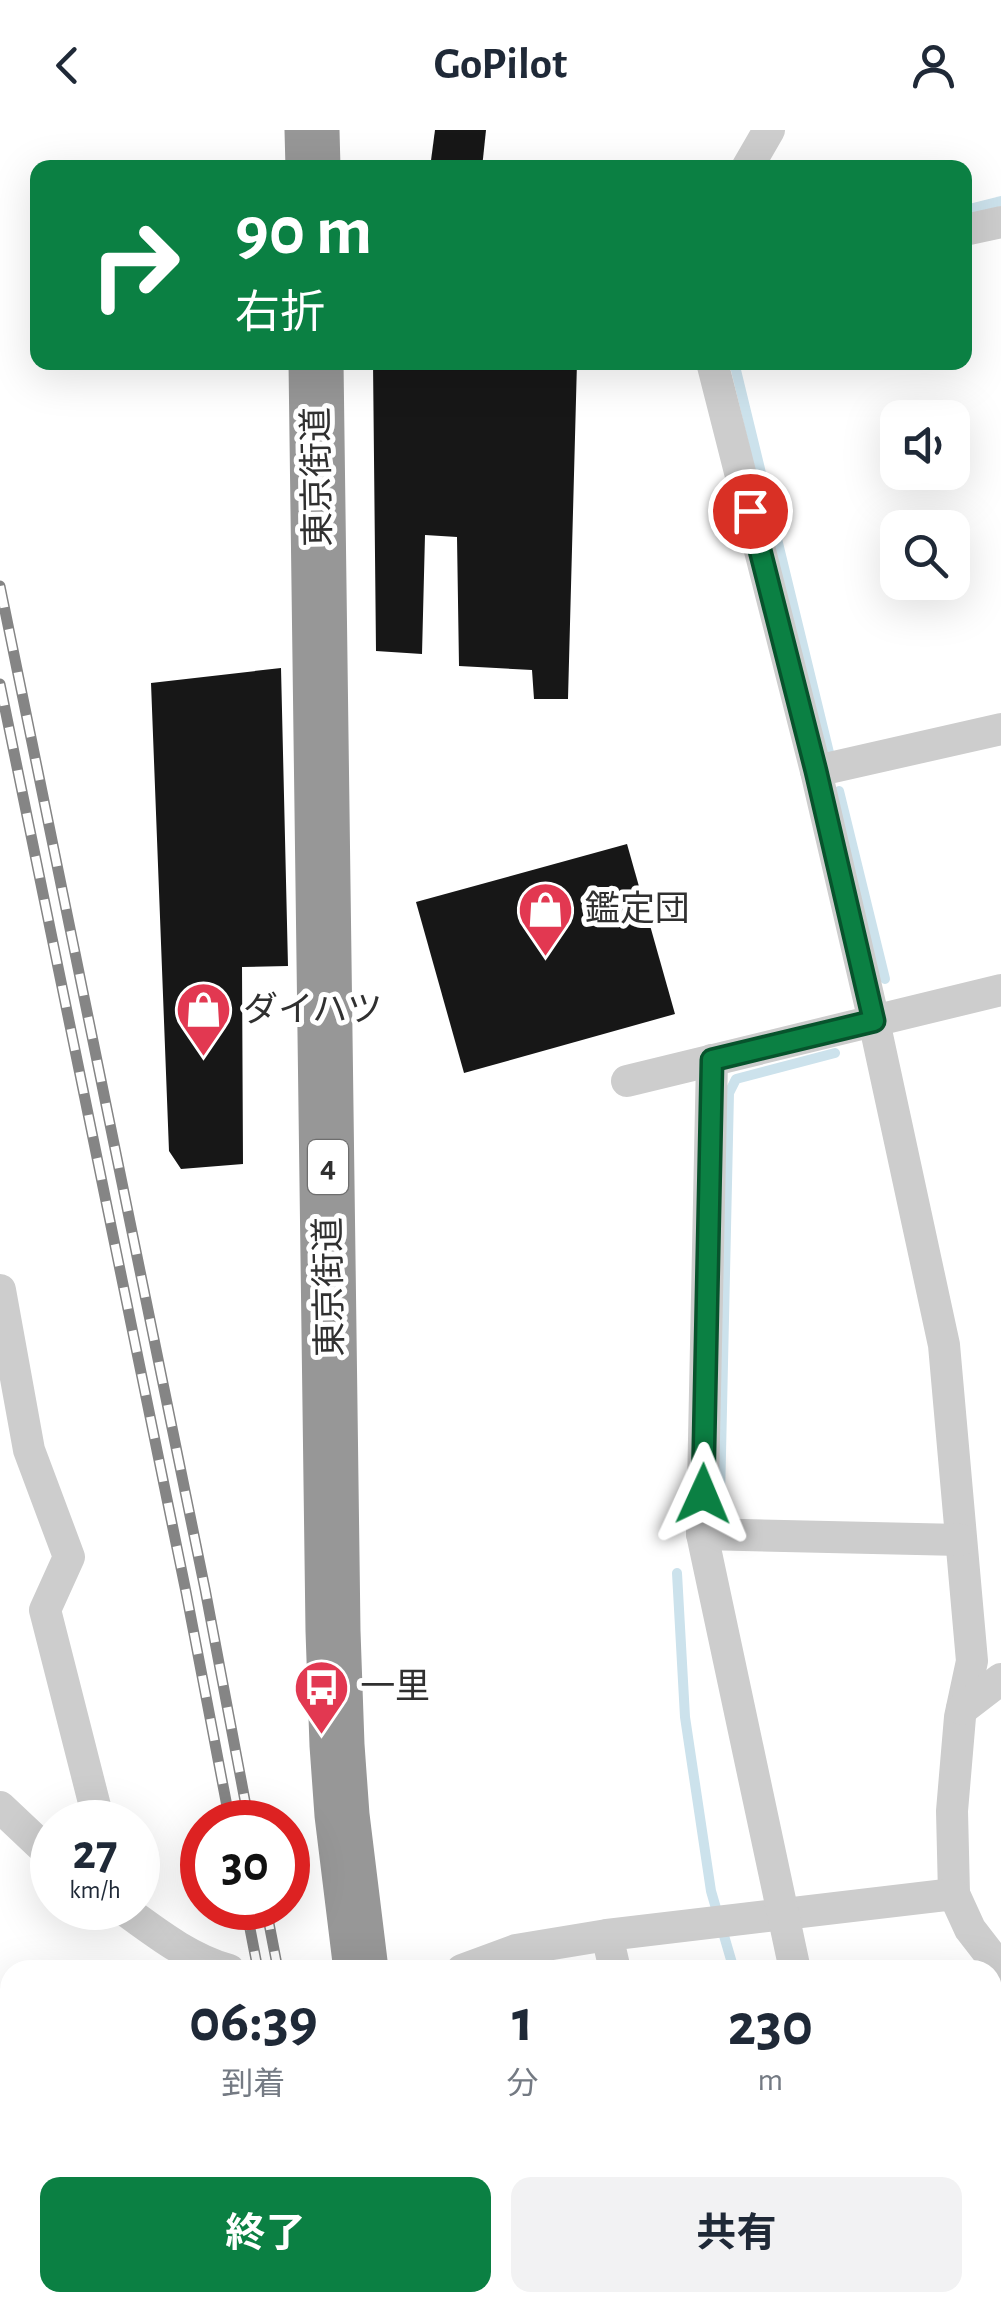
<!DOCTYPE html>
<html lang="ja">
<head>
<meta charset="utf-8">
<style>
  :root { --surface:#fff; --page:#f2f2f3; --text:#1f2937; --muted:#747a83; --accent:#0b8043 }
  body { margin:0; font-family:"Alegreya Sans","Noto Sans JP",sans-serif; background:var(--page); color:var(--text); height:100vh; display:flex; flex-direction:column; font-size:38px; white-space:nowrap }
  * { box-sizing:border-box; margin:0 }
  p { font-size:32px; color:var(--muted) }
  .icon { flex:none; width:55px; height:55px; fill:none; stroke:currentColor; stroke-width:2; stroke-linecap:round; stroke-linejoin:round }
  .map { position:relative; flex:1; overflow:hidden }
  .drawer { position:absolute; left:0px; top:1830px; width:1002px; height:352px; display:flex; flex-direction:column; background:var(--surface); border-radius:30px 30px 0 0; box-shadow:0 10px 40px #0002 }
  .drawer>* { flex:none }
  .guide { position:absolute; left:30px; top:30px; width:942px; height:210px; border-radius:20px; box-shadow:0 10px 40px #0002; background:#0b8043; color:#fff; overflow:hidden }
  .controls { position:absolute; left:880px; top:270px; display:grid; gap:20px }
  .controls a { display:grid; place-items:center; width:90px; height:90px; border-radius:20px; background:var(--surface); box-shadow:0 10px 40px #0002; font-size:50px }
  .speed { position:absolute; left:30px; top:1670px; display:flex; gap:20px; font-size:50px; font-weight:700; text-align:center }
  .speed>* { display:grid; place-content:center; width:130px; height:130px; border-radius:50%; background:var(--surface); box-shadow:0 10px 40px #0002; line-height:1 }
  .speed small { font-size:25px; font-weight:400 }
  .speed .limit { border:15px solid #d22; background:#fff; color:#111 }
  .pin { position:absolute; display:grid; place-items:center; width:85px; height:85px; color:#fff; margin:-42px; border:5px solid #fff; border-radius:50%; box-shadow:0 2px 10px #0007 }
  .me { position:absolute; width:110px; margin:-55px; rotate:1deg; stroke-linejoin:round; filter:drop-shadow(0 0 8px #0008) }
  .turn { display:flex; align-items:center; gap:35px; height:210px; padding:0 40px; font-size:45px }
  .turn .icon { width:130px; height:130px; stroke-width:2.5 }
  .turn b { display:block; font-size:70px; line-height:85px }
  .eta { display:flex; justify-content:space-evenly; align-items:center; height:170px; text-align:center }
  .eta b { font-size:60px; font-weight:700; line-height:70px }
  .button { display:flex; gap:20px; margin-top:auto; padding:20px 40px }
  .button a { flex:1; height:115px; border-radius:20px; background:var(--accent); color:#fff; font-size:40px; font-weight:700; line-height:115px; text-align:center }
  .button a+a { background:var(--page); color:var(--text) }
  header { display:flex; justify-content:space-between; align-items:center; height:130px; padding:0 40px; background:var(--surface); font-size:45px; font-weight:700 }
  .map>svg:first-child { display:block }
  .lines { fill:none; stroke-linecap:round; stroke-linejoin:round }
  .stream { stroke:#cce2ec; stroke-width:10 }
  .building { fill:#171717 }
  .street { stroke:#cdcdcd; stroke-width:32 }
  .highway { stroke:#979797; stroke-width:55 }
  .rail-casing { stroke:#858585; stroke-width:11 }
  .rail { stroke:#fff; stroke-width:8; stroke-dasharray:22; stroke-linecap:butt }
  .route-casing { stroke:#07532c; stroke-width:25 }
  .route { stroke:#0b8043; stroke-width:18 }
  .labels { text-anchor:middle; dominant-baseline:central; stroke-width:10; stroke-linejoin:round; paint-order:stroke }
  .shield { fill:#fff; stroke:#6e6e6e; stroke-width:2.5 }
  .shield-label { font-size:32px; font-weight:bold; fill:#303030 }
  .street-label { font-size:35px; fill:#303030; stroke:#fff }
  .poi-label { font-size:35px; fill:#303030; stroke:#fff; text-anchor:start }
</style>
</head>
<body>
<header><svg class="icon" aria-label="back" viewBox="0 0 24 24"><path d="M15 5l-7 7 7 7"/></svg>GoPilot<svg class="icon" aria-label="person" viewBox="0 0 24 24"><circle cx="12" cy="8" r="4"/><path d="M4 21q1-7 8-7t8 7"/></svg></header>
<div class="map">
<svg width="1001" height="2182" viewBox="0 0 1001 2182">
  <rect width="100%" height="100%" fill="#fff"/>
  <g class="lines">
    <!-- stream -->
    <g class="stream">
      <polyline points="965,80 1001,71"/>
      <polyline points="734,232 831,631"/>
      <polyline points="839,661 885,849"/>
      <polyline points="720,1369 729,963 736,949 835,923"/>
      <polyline points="677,1443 685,1587 711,1761 734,1840"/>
      <polyline points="992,2160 1001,2167"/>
    </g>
  </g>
  <!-- building -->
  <g class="building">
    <polygon points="435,0 486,0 482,38 430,38"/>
    <polygon points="373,232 577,232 568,569 534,569 532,540 459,536 457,407 425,405 422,524 376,521"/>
    <polygon points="281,538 288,836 242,837 243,1034 181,1039 169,1021 151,553"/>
    <polygon points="627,714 675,884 464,943 416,772"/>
  </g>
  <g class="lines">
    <!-- street -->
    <g class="street">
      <polyline points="747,38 769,0"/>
      <polyline points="965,100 1001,92"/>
      <polyline points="712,232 816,641 874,891 944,1215 972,1531 960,1587 952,1681 954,1764"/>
      <polyline points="816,641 1001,599"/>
      <polyline points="627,951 1001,860"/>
      <polyline points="0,1160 29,1320 69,1427 45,1480 99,1692"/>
      <polyline points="702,1404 712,930"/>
      <polyline points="962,1579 1001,1549"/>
      <polyline points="0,1677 52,1726"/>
      <path d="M122,1778C155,1802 189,1829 229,1840"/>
      <polyline points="607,1805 615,1840"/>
      <polyline points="462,1840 516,1820 607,1805 954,1764 970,1799 1001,1839"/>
      <polyline points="795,1840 702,1404 961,1410"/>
      <polyline points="992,2120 1001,2132"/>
      <polyline points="82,2172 85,2182"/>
      <polyline points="285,2172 288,2182"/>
    </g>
    <!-- highway -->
    <g class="highway">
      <polyline points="312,0 313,38"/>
      <polyline points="316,232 333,1501 337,1615 342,1685 361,1840"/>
      <polyline points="432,2172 434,2182"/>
    </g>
    <defs>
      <g id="rail">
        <polyline points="0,456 205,1459 249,1692"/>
        <polyline points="0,554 186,1462 230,1692"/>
        <polyline points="246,1778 258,1840"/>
        <polyline points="266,1778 278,1840"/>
        <polyline points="325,2172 327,2182"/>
        <polyline points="345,2172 347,2182"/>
      </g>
    </defs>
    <!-- rail casing -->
    <use href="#rail" class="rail-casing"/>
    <!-- rail -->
    <use href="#rail" class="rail"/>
  </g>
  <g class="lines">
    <defs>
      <polyline id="route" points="703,1364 712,930 874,891 816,641 750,381"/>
    </defs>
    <!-- route casing -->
    <use href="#route" class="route-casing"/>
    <!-- route -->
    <use href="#route" class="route"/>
  </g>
  <!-- icons -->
  <defs>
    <symbol id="shop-pin" viewBox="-11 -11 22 30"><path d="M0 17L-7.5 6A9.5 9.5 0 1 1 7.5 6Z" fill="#e23851" stroke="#fff"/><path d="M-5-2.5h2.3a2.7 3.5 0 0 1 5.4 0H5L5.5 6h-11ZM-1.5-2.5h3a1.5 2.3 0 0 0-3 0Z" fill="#fff"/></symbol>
    <symbol id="bus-pin" viewBox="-11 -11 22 30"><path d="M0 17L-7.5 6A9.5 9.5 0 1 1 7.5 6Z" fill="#e23851" stroke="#fff"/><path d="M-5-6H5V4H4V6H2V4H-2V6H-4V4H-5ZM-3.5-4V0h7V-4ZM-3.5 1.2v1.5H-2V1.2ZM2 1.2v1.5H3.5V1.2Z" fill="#fff"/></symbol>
  </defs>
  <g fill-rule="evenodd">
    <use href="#shop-pin" x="514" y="748" width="63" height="86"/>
    <use href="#shop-pin" x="172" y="848" width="63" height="86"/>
    <use href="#bus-pin" x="290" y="1526" width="63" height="86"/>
  </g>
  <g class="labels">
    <!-- shield labels -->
    <rect class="shield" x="308" y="1010" width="40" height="54" rx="8"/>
    <g class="shield-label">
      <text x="328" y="1037">4</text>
    </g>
    <!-- street labels -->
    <g class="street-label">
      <text transform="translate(318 347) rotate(-91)">東京街道</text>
      <text transform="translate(330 1157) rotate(-91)">東京街道</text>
    </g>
    <!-- poi labels -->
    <g class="poi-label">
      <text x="585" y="779">鑑定団</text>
      <text x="243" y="880">ダイハツ</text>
      <text x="360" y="1557">一里</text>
    </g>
  </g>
</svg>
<div class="controls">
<a><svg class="icon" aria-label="sound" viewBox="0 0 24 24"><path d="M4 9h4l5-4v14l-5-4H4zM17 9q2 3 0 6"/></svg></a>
<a><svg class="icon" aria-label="search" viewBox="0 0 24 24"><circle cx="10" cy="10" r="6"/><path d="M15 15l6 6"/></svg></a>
</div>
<div class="speed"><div>27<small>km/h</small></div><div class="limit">30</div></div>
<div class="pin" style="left:750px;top:381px;background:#d93025"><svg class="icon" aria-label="arrive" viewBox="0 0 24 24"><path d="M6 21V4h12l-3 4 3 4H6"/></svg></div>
<svg class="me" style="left:703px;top:1364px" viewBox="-20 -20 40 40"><path d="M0-17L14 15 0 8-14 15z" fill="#0b8043" stroke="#fff" stroke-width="4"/></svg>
<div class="guide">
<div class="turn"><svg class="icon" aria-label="right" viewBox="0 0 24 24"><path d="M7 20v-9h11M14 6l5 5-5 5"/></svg><div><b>90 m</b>右折</div></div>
</div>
<section class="drawer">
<div class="eta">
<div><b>06:39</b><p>到着</p></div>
<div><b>1</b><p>分</p></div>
<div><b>230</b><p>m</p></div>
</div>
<div class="button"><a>終了</a><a>共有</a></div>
</section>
</div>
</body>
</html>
